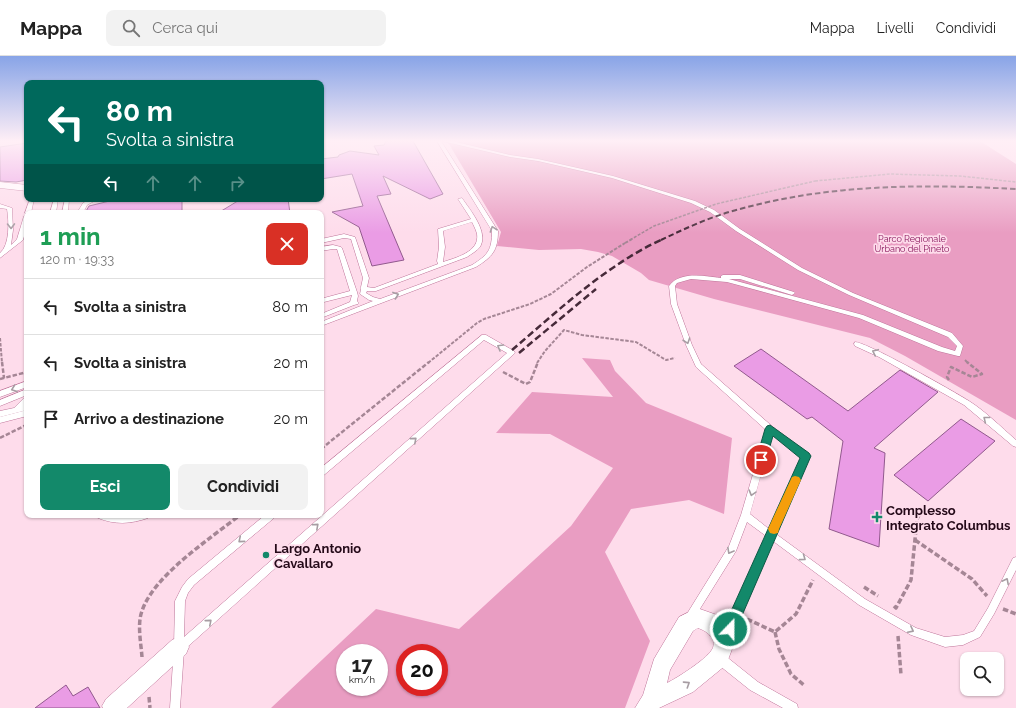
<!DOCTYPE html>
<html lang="it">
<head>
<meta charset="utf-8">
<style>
  :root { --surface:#fff; --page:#f2f2f2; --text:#222; --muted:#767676; --line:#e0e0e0; --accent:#13896a }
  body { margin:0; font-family:Raleway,sans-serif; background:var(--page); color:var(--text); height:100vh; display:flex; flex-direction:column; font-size:15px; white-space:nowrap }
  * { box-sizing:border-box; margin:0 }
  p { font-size:13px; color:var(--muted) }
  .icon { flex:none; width:22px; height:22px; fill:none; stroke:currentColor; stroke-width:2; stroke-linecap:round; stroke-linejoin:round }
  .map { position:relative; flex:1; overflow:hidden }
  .panel { position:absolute; left:24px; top:154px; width:300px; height:308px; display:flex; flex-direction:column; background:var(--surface); border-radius:8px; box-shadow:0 1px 3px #0004 }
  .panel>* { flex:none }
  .banner { position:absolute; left:24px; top:24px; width:300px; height:122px; border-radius:8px; box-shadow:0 1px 3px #0004; background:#00695c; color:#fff; overflow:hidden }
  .buttons { position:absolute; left:960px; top:596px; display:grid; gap:8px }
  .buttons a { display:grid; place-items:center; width:44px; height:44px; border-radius:8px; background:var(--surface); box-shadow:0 1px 3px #0004; font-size:20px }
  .speed { position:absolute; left:336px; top:588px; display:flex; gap:8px; font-size:20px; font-weight:700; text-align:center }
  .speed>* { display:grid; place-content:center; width:52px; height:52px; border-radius:50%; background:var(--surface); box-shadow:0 1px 3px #0004; line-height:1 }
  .speed small { font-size:10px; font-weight:400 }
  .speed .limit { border:6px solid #d22; background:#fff; color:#111 }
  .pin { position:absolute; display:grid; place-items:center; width:34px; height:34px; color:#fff; margin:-17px; border:2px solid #fff; border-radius:50%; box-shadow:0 1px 4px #0007 }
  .me { position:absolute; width:44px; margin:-22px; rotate:22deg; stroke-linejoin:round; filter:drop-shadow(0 0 3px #0008) }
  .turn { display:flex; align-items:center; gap:14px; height:84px; padding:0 16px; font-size:18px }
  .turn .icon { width:52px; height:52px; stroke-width:2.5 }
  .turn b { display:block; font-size:28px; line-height:34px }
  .lanes { display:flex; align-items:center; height:38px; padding:0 16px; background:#0003; justify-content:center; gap:20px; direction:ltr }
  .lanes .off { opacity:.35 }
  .round { display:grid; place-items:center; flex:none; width:42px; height:42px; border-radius:8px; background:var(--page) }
  .summary { display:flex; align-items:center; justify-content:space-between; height:68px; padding:0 16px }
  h1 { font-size:24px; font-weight:700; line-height:30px; color:#1e9e55 }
  .cta { display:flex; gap:8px; margin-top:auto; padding:8px 16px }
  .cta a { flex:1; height:46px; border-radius:8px; background:var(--accent); color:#fff; font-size:16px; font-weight:700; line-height:46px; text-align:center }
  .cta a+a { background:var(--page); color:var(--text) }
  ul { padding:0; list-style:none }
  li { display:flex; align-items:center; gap:12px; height:56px; padding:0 16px; border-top:1px solid var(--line) }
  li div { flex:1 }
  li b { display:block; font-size:15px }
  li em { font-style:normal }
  header { display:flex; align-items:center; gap:24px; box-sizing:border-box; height:56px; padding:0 20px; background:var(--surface); border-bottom:1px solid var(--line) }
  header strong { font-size:19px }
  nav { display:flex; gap:22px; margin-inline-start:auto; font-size:14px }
  .search { width:280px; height:36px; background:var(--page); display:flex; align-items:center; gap:10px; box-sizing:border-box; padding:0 14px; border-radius:8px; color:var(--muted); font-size:15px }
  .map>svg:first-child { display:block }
  .green { fill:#e99dc2; fill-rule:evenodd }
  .building { fill:#ea9ce5; stroke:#91598d }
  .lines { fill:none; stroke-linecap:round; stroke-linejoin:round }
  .lane-casing { stroke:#be7499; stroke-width:1 }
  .street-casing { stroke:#be7499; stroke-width:1 }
  .path-far3 { stroke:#a58695; stroke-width:1.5; stroke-dasharray:3 1.5; stroke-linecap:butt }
  .path-far2 { stroke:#a58695; stroke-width:2; stroke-dasharray:3.5 1.5; stroke-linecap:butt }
  .path-far1 { stroke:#a58695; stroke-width:2.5; stroke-dasharray:4.5 2; stroke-linecap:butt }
  .path { stroke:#a58695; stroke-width:3.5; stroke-dasharray:5.5 2.5; stroke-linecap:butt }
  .lane { fill:#fff; fill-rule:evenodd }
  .street { fill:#fff; fill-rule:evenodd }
  .rail-far1 { stroke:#462a39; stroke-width:2; stroke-dasharray:5.5 3; stroke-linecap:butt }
  .rail { stroke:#462a39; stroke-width:2.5; stroke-dasharray:7 3.5; stroke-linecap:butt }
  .path-bridge-far1 { stroke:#a58695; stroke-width:1.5; stroke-dasharray:3 1.5; stroke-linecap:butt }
  .path-bridge { stroke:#a58695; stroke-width:2; stroke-dasharray:3.5 1.5; stroke-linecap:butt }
  .oneway { stroke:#a79da3 }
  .route { fill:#13896a; stroke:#0c5945 }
  .slow { fill:#f59e0b }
  .poi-dot { fill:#13896a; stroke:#fedceb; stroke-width:1.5 }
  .labels { text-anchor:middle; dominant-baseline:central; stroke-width:3.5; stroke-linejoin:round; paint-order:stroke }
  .far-park-label { font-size:9px; fill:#88165c; stroke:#fedceb }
  .near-poi-label { font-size:13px; font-weight:bold; fill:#240918; stroke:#fedceb; text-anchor:start }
</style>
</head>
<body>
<header>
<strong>Mappa</strong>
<div class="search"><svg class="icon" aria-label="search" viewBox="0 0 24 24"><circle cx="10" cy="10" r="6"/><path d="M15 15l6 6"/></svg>Cerca qui</div>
<nav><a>Mappa</a><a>Livelli</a><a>Condividi</a></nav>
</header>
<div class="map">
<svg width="1016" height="652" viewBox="0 0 1016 652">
  <rect width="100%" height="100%" fill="#fedceb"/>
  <!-- green -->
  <g class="green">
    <polygon points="445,85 980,85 1016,108 1016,364 905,300 870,282 714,243 649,224 641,217 612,200 598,196 581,193 539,194 497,190 501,176 449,88"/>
    <path d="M582,302L610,304L615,315L646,347L732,382L724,458L689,444L631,453L605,496L650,585L625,652H271L376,553L459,573L571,470L613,412L550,378L496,377L532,336L613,341ZM345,597H379V631H345ZM405,597H439V631H405Z"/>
  </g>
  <!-- building -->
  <g class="building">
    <polygon points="386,85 413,85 443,138 430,143 383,120 391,138 377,140 404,204 372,210 359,171 332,156 363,150 352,118 321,123 321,103 338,101 339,99 350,95 379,99 374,90 384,89"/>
    <polygon points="27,87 27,124 16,126 0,125 0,91"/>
    <polygon points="118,143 182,143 182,157 85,157 89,150"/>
    <polygon points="241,143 288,143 290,157 218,157"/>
    <polygon points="761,293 848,355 900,314 938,336 874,392 885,397 879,491 829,473 843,385 812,361 807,363 734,310"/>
    <polygon points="961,363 995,385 928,445 894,419"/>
    <polygon points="66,629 73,640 88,631 100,652 35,652"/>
  </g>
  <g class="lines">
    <defs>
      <g id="lane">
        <path d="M437,85H441L498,175C498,195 492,201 476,211L321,270V266L373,245L369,244L360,238L361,233L360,232L361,231L363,222L351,183L344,182L321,187V183L344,178L355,181L369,222L367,231L374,232L438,208L437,205L439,191L438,173L471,163L458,143L462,142C470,154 489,176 480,191C477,195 471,198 467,201L376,235H367L366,237L373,241L380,243L472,209C488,199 492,194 492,175ZM472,166C474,170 476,174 477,178C480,196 455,202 443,206L445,191L443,175Z"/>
        <path d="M442,85H452L510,99L538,103L613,120L695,145L714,154L740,173L802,212L853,237L952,277L963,290L960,300H958L938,295L859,262L727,226L691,223L677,227L675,230L677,248L692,289L701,308L773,371L809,398L810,400L776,478L865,543L916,572L945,581L963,579L974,575L988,552L1013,502L1016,501V514L994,558L980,581L963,589L945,591L911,579L859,549L773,485L729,586L726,588L723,586L721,583L766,480L747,466L736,495L693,564L690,566L687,564L685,561L729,490L741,459L766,374L696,311L686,289L671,248L669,230C680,215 704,220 721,222V220L723,219H740L794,236L795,237L792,239L740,223H729L863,259L942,291L955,295L957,290L948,281L849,239L798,214L736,175L710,156L691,147L612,122L538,105L510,101ZM772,379L802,401L769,473L750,458Z"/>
        <polygon points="30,143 34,143 31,157 27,157 27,158 25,157"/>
        <polygon points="54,143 58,143 56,157 50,157"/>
        <polygon points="65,143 69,143 68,157 62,157"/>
        <polygon points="92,143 98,143 87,149 83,157 77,157 83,147"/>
        <path d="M0,148L12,152L13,174L11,189L17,183L24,160L27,158V169L23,184L0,202V197C10,189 9,165 7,153L0,152Z"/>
        <polygon points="333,189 341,191 342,192 357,236 358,240 357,245 359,247 358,248 354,249 321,262 321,258 350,246 352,239 324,246 321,245 321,241 324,242 350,235 337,193 333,193 321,195 321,191"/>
        <polygon points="482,279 486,279 514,295 515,297 184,594 180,652 170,652 174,591 175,545 182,531 188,523 265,459 275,459 274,462 194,529 188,537 185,545 184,581 507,297 484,284 324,419 321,420 321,412"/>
        <path d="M855,286C865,285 955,336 969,345C985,355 1001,371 1016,384V391L1013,390L964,349L879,301L855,290L854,288Z"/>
        <polygon points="27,325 27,331 0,341 0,335"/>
        <polygon points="27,333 27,339 0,350 0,344"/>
        <polygon points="27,341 27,354 0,361 0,355 14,352 24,342"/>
        <polygon points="27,354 27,360 0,367 0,361"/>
        <path d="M97,459H149L148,462C131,468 115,469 98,462Z"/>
        <polygon points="719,597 723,598 758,626 797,648 798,652 783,652 750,634 715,606 714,602 715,598"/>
      </g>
      <g id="street">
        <polygon points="0,126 27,129 27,135 0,132"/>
        <path d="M697,552L717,559L727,568L734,588L726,609L693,636L659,652H635L643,639L654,603L679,561ZM698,572C708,575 719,585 711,595C705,604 677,622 667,627L670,614L693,575Z"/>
        <polygon points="179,581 186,584 189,591 186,598 127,652 103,652 102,650 106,643 172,584"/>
      </g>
    </defs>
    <!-- lane casing -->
    <use href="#lane" class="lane-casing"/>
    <!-- street casing -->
    <use href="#street" class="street-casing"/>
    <!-- path-far3 -->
    <polyline class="path-far3" points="815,125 890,118 960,120 1016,126"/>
    <!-- path-far2 -->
    <g class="path-far2">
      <polyline points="0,282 2,307"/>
      <polyline points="965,304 968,307"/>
      <polyline points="428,307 477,267 484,263 530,248 551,238 587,211 625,187"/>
      <polyline points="537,307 545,295 564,274 582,279 636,286 666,304 675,302"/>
    </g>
    <!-- path-far1 -->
    <g class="path-far1">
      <polyline points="2,306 4,322"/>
      <polyline points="503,316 526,328 530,326 538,306"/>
      <polyline points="0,323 27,316"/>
      <polyline points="949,324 947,321 951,311 972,321 982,318 967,306"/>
      <polyline points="0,382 26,369"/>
      <polyline points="321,393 429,306"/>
      <polyline points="238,460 240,459"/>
      <polyline points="919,460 920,458"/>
    </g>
    <!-- path -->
    <g class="path">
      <polyline points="915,484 972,523 987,540"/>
      <polyline points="864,531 878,540"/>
      <polyline points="894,550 896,552 911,524 917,463 919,459"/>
      <polyline points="1003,553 1016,558"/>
      <polyline points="747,563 775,576 796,558 813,524"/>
      <polyline points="775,576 779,593 791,618 805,630"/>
      <polyline points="898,580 901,619"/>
      <path d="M142,601C141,587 137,568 142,555C154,519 210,483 240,459"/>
      <polyline points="149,641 150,652"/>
    </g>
    <!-- lane -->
    <use href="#lane" class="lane"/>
    <!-- street -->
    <use href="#street" class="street"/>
    <!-- rail-far1 -->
    <path class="rail-far1" d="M661,184C686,172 712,160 740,153C830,128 923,128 1016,133"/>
    <!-- rail -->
    <g class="rail">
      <path d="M512,294C559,254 606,209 663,183"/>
      <polyline points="519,297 596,233"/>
    </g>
    <!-- path-bridge-far1 -->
    <polyline class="path-bridge-far1" points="630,184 654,170 716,148 815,125"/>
    <!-- path-bridge -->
    <polyline class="path-bridge" points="625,187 632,183"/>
  </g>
  <!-- one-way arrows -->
  <defs><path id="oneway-chevron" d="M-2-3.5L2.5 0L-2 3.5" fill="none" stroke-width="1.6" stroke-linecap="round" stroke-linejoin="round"/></defs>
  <g class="oneway">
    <use href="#oneway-chevron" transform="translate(11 170) rotate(89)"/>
    <use href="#oneway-chevron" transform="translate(493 173) rotate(-109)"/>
    <use href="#oneway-chevron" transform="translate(396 239) rotate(-20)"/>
    <use href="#oneway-chevron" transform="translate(687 285) rotate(71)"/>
    <use href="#oneway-chevron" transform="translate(500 291) rotate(-150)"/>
    <use href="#oneway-chevron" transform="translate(875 296) rotate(-155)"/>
    <use href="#oneway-chevron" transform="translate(14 333) rotate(160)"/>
    <use href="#oneway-chevron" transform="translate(986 363) rotate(-141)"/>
    <use href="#oneway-chevron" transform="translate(414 384) rotate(-41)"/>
    <use href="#oneway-chevron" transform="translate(752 437) rotate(106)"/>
    <use href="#oneway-chevron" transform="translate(316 470) rotate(-42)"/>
    <use href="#oneway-chevron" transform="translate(241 484) rotate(140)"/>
    <use href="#oneway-chevron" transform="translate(730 495) rotate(119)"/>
    <use href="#oneway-chevron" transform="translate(803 502) rotate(36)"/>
    <use href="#oneway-chevron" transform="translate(1006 525) rotate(-63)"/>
    <use href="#oneway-chevron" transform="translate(209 566) rotate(-41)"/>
    <use href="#oneway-chevron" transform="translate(911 574) rotate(27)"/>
    <use href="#oneway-chevron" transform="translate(687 628) rotate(-33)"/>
  </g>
  <!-- sky -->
  <linearGradient id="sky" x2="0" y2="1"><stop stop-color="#88a4e7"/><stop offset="0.48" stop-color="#ffeff6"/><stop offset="1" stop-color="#ffeff6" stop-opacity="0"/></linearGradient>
  <rect width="1016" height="177" fill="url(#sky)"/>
  <!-- route -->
  <polygon class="route" points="770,369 809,397 811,400 734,578 730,580 725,578 723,573 800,402 773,380 765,407 761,408 758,407 756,404 765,373 767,370"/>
  <!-- slow -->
  <polygon class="slow" points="795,420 799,421 801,424 779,473 778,477 774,478 770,477 768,473 792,421"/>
  <!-- markers -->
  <g class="poi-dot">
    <path d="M875 455h4v4h4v4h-4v4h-4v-4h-4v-4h4z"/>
    <circle cx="266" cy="499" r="4"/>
  </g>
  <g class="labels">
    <!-- far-park labels -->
    <g class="far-park-label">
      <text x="912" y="183">Parco Regionale<tspan x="912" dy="10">Urbano del Pineto</tspan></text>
    </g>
    <!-- near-poi labels -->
    <g class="near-poi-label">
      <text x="886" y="454">Complesso<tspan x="886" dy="15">Integrato Columbus</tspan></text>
      <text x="274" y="492">Largo Antonio<tspan x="274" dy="15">Cavallaro</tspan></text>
    </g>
  </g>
</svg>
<div class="buttons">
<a><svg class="icon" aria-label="search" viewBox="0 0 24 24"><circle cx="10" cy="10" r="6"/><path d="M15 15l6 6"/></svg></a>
</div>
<div class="speed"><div>17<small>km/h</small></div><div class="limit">20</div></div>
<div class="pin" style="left:761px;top:404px;background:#d93025"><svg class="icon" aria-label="arrive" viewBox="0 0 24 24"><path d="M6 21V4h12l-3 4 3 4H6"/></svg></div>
<svg class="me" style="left:730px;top:573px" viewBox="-20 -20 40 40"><circle r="17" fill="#13896a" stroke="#fff" stroke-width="3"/><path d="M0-11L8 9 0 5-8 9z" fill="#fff"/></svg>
<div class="banner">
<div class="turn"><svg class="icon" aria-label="left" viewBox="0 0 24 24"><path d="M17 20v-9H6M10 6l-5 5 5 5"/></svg><div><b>80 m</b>Svolta a sinistra</div></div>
<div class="lanes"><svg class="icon" aria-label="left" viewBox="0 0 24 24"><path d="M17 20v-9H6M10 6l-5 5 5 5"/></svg><svg class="icon off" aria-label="ahead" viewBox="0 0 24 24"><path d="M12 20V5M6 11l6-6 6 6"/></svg><svg class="icon off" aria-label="ahead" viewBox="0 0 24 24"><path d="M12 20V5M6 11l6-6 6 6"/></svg><svg class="icon off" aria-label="right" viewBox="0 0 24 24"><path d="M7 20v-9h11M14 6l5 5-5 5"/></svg></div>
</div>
<section class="panel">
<div class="summary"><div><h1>1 min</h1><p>120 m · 19:33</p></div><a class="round" style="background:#d93025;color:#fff"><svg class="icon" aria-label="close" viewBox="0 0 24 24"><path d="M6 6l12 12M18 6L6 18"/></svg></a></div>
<ul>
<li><svg class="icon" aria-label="left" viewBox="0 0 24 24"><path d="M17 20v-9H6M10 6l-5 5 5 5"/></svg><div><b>Svolta a sinistra</b></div><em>80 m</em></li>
<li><svg class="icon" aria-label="left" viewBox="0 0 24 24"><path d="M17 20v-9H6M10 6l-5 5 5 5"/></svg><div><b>Svolta a sinistra</b></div><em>20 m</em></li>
<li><svg class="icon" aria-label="arrive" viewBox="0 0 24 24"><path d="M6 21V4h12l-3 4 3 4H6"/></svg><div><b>Arrivo a destinazione</b></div><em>20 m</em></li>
</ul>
<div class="cta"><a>Esci</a><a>Condividi</a></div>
</section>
</div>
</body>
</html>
